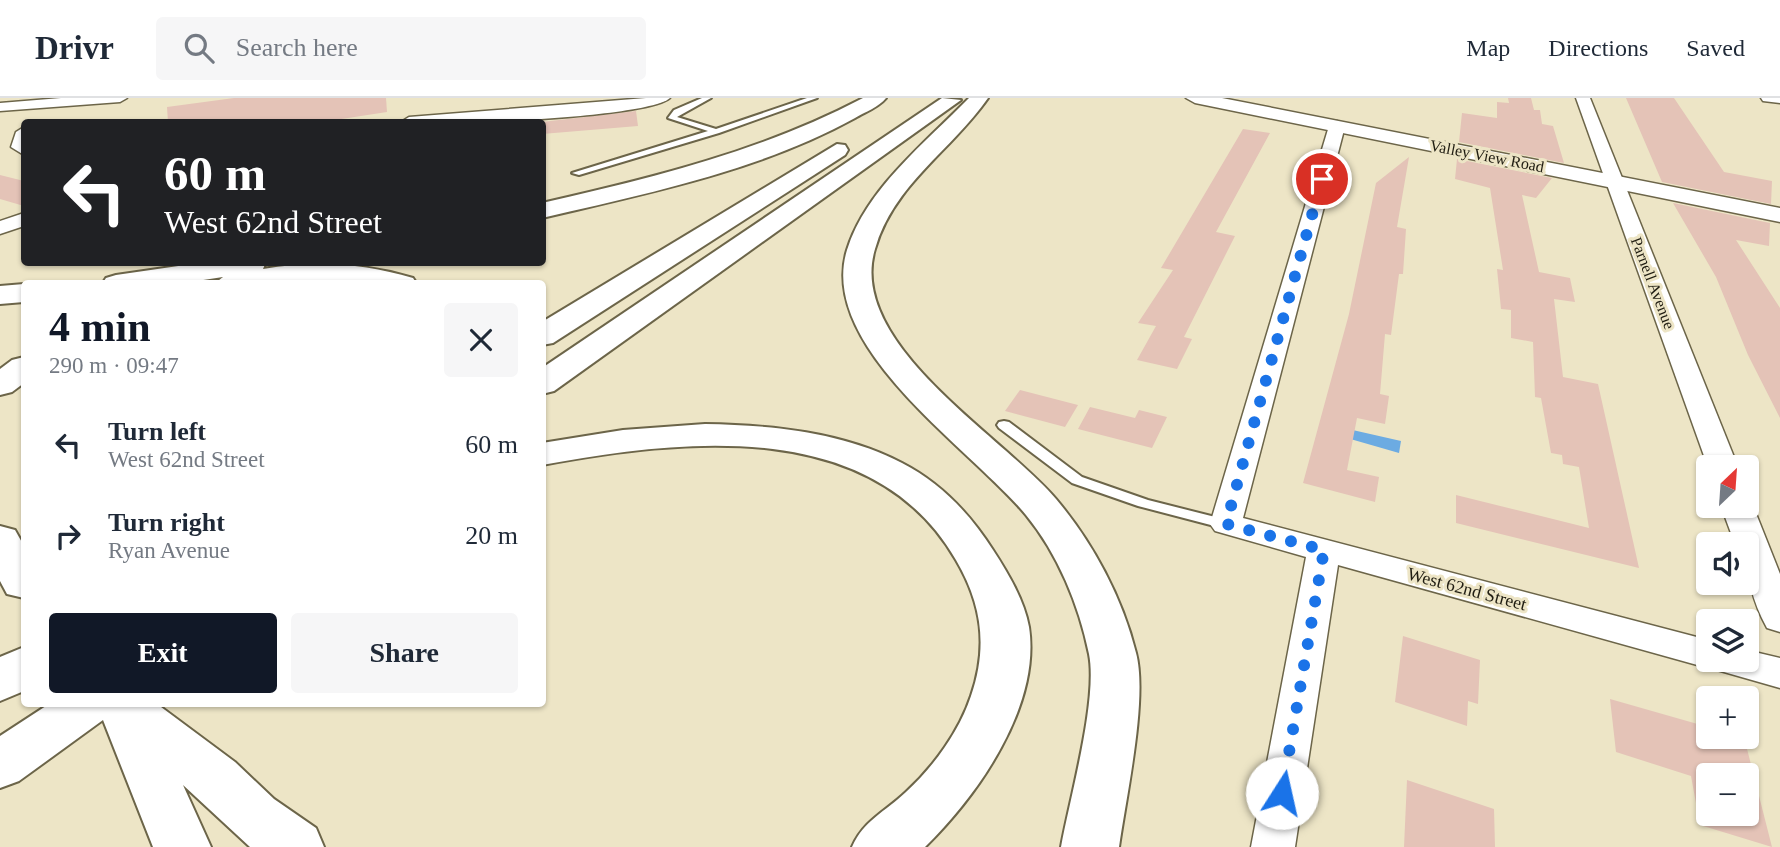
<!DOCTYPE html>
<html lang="en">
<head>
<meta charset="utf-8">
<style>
  :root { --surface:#fff; --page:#f6f6f7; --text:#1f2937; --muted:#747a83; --line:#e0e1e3; --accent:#111827 }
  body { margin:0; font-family:"Times New Roman",serif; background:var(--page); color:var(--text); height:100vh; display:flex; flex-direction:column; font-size:26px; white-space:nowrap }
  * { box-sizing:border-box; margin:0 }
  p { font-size:23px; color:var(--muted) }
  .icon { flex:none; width:38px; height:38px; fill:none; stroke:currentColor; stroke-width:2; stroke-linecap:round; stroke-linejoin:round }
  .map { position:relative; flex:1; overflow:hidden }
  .details { position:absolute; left:21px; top:182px; width:525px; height:427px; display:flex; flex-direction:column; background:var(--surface); border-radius:7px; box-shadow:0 2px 5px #0004 }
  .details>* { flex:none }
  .guide { position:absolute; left:21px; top:21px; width:525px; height:147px; border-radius:7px; box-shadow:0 2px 5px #0004; background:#202124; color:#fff; overflow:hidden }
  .needle { width:46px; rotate:25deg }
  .tools { position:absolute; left:1696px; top:357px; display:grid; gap:14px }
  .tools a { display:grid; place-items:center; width:63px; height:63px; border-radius:7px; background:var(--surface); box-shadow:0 2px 5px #0004; font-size:35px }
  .pin { position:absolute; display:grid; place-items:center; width:60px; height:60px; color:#fff; margin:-30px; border:4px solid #fff; border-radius:50%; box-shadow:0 2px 7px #0007 }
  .me { position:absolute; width:77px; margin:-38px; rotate:10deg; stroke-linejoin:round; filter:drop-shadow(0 0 5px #0008) }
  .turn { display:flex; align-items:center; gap:24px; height:147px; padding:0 28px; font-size:32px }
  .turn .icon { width:91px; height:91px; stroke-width:2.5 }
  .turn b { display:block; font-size:49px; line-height:60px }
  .round { display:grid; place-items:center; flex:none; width:74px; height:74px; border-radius:7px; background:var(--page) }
  .head { display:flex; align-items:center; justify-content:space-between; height:119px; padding:0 28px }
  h1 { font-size:42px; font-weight:600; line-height:52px; color:var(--accent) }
  .primary-button { display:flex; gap:14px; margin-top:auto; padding:14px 28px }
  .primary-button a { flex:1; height:80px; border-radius:7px; background:var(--accent); color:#fff; font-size:28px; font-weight:600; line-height:80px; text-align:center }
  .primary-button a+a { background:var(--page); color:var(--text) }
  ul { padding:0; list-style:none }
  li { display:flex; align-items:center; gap:21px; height:91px; padding:0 28px }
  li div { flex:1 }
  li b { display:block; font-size:26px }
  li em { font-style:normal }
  header { display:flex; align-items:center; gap:42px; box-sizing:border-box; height:98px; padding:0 35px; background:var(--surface); border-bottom:2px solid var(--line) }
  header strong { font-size:33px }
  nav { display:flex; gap:38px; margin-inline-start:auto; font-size:24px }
  .search { width:490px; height:63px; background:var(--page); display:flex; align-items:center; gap:18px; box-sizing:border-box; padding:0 24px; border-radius:7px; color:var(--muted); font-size:26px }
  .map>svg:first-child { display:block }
  .water { fill:#6cabe2 }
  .building { fill:#e4c3b7; fill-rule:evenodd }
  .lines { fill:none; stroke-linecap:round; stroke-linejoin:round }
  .service-casing { stroke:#6c6549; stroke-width:4 }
  .minor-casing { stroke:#6c6549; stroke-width:3 }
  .tertiary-casing { stroke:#6c6549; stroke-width:3 }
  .motorway-casing { stroke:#6c6549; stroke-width:4 }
  .service { fill:#fff; fill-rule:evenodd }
  .minor { fill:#fff; fill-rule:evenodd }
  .tertiary { fill:#fff; fill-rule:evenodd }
  .motorway { fill:#fff; fill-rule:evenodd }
  .route { stroke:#1a73e8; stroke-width:12; stroke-dasharray:0 21.6 }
  .labels { text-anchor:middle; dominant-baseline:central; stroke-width:6; stroke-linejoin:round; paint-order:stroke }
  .far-street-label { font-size:16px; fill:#201d12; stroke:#ede5c6 }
  .street-label { font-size:18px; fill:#201d12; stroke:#ede5c6 }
</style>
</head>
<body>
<header>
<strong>Drivr</strong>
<div class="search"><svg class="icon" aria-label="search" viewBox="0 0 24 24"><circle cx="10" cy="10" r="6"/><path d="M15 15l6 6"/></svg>Search here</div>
<nav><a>Map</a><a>Directions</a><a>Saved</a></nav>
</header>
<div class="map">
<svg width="1780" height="749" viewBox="0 0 1780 749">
  <rect width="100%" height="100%" fill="#ede5c6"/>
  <!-- water -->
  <polygon class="water" points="1335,328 1401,343 1399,355 1333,336"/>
  <!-- building -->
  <g class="building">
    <polygon points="234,0 386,0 387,14 322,24 168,24 167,9"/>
    <polygon points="1508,0 1531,0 1534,12 1540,12 1542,26 1553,28 1564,65 1459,44 1462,15 1497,20 1497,4 1509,5"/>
    <polygon points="1626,0 1674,0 1724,74 1772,83 1771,106 1662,84"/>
    <polygon points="636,13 638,28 542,36 542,24"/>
    <polygon points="1243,31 1270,35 1216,134 1235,138 1184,239 1192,241 1177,271 1137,262 1156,228 1138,225 1173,172 1161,170"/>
    <polygon points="1409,59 1397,129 1406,131 1403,176 1399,176 1391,237 1385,236 1380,296 1389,298 1385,326 1357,320 1347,372 1379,379 1375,404 1303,385 1349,216 1376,85"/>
    <polygon points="1457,61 1552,80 1536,100 1522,97 1539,174 1570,180 1575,204 1554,201 1563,279 1598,286 1639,470 1456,425 1456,397 1589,430 1579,369 1563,366 1562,357 1551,355 1541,300 1535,299 1533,244 1511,240 1511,212 1501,211 1497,171 1503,172 1490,90 1455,81"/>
    <polygon points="0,77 24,83 24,108 0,101"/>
    <polygon points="1673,105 1770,125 1769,148 1736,142 1780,210 1780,320 1748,257 1716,179"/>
    <polygon points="1020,292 1078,307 1065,329 1005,313"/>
    <polygon points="1090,309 1135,320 1139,312 1167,319 1152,350 1078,331"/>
    <polygon points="1403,538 1480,562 1478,606 1468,603 1467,628 1395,604"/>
    <path d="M1610,601L1708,629V639H1744L1772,749L1700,727L1691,678L1616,654ZM1708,677H1746V716H1708Z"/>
    <polygon points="1407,682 1494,711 1495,749 1404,749"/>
  </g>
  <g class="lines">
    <defs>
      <g id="service">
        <polygon points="702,0 711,0 677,19 716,31 807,0 817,0 719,35 579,77 572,75 708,33 668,20 674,12"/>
        <polygon points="1004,323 1009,324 1082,379 1148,402 1231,423 1233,426 1226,431 1138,408 1072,385 999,330 997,327 999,324"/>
      </g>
      <g id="minor">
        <polygon points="61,0 127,0 120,4 0,13 0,5"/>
        <path d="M646,0H670C648,20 439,28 401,24L409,19Z"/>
        <polygon points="1576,0 1590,0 1738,369 1708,369"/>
        <polygon points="1761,0 1780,0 1780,5 1763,3"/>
        <polygon points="1337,23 1345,28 1243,420 1708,542 1708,562 1746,562 1746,552 1780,560 1780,590 1717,572 1715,568 1708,570 1338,467 1295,749 1251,749 1306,459 1215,433 1210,426 1329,28"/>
        <polygon points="24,29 24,57 11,49 16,34"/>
        <polygon points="24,115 24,128 0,136 0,123"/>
        <path d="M1746,401L1753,408L1780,476V534L1767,530C1752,503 1746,476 1746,446H1735L1721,408H1746Z"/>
      </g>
      <polygon id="tertiary" points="1186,0 1222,0 1780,110 1780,124 1195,5"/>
      <g id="motorway">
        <path d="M863,0H886C879,9 865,14 855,20C759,73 648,95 542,120V105C653,80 762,53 863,0Z"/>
        <polygon points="942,0 961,2 554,293 542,296 542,270"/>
        <path d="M969,0H988C952,52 893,87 875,151C846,246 1004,339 1056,401C1093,445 1122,499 1136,555C1148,600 1126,699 1119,749H1061C1070,700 1098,601 1089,556C1079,507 1058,456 1026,417C973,352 817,250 847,152C866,91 926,44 969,0Z"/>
        <polygon points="837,46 845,47 848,52 845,57 553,245 542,247 542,224"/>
        <path d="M206,164H266L263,171C315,162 363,165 413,180L417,186L338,182L214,186L223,179L177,186H102L106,180L116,177Z"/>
        <polygon points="24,186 24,204 0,206 0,188"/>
        <polygon points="24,259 24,285 12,294 0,297 0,271 12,262"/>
        <path d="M705,326C771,327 843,334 902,365C941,385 970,416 993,452C1008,475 1024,502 1029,529C1041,608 978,697 925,749H852C864,722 885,714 906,694C934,668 959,634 971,598C988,549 982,506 956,462C873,318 682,341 542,367V345L623,332Z"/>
        <polygon points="0,428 15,432 24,448 24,500 7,496 0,483"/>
        <polygon points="24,549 24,593 0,603 0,559"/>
        <polygon points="49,606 157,606 235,664 274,701 316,730 324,749 250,749 183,687 211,749 153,749 103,622 19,683 0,690 0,638"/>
      </g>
    </defs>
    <!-- service casing -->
    <use href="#service" class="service-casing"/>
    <!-- minor casing -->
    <use href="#minor" class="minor-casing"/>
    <!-- tertiary casing -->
    <use href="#tertiary" class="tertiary-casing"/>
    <!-- motorway casing -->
    <use href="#motorway" class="motorway-casing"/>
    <!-- service -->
    <use href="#service" class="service"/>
    <!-- minor -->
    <use href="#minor" class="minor"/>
    <!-- tertiary -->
    <use href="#tertiary" class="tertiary"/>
    <!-- motorway -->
    <use href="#motorway" class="motorway"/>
  </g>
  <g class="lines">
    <!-- route -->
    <polyline class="route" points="1282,695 1324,452 1226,426 1322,81"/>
  </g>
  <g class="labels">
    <!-- far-street labels -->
    <g class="far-street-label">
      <text transform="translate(1487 58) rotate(11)">Valley View Road</text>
      <text transform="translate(1653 185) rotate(69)">Parnell Avenue</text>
    </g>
    <!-- street labels -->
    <g class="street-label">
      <text transform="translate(1467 491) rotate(15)">West 62nd Street</text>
    </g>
  </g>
</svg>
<div class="tools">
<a><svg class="needle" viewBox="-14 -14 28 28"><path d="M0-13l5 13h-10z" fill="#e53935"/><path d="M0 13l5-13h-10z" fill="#747a83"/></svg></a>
<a><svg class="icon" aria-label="sound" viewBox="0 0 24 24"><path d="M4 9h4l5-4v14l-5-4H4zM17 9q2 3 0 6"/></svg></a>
<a><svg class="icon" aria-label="layers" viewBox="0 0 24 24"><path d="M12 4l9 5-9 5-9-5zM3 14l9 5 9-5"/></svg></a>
<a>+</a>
<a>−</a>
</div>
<div class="pin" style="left:1322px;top:81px;background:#d93025"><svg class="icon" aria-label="arrive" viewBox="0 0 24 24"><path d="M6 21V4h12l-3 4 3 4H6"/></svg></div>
<svg class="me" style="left:1282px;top:695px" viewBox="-20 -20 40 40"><circle r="19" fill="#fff"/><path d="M0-13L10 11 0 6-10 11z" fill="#1a73e8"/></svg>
<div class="guide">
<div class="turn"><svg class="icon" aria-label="left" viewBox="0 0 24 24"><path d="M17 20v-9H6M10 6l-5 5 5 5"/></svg><div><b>60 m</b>West 62nd Street</div></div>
</div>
<section class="details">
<div class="head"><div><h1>4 min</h1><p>290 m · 09:47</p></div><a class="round"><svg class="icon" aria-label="close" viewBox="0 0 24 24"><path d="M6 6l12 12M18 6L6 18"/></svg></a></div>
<ul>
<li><svg class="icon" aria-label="left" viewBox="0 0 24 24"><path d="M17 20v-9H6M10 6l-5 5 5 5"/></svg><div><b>Turn left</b><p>West 62nd Street</p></div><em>60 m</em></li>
<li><svg class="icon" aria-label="right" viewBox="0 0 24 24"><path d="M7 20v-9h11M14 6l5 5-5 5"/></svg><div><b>Turn right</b><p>Ryan Avenue</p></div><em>20 m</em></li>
</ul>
<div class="primary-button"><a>Exit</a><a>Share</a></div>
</section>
</div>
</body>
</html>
